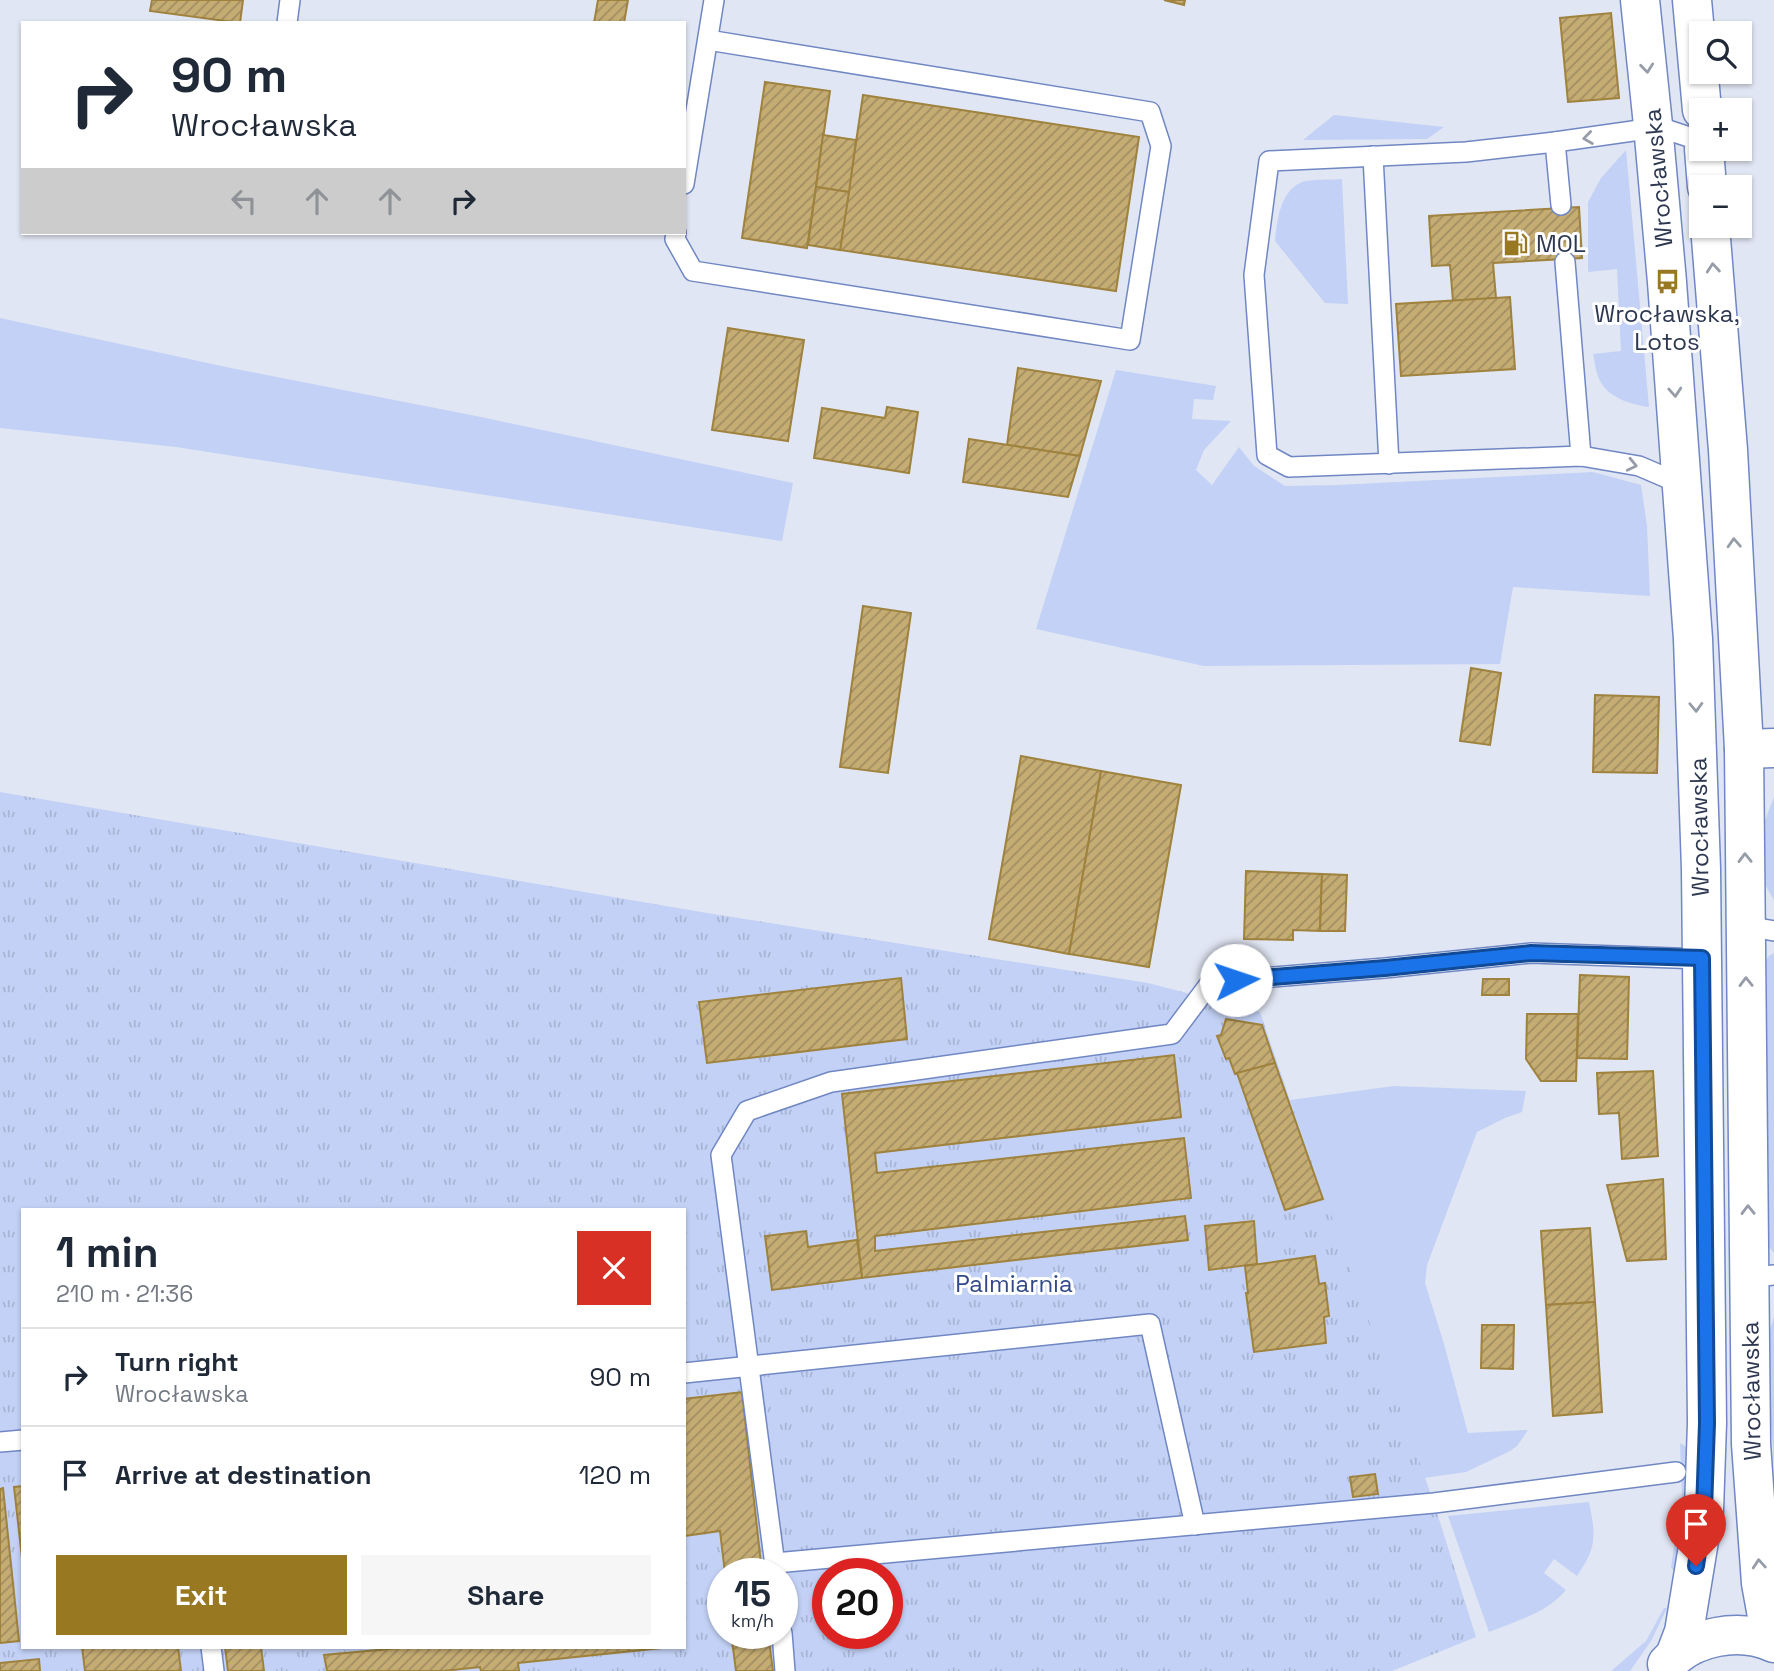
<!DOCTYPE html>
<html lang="en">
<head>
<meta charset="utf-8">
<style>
  :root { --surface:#fff; --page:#f6f6f7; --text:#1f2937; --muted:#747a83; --line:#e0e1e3; --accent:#997822 }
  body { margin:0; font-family:"Space Grotesk",sans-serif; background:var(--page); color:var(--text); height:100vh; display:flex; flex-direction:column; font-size:26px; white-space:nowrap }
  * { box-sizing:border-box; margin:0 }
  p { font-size:23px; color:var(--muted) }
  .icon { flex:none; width:38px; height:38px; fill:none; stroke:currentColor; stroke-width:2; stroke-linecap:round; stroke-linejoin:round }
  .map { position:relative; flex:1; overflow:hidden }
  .side { position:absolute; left:21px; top:1208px; width:665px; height:441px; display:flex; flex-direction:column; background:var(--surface); border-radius:0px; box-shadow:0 2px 5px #0004 }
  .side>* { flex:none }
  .hud { position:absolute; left:21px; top:21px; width:665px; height:214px; border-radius:0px; box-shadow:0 2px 5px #0004; background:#fff; color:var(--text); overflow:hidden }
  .fabs { position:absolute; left:1689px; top:21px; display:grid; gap:14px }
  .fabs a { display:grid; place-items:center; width:63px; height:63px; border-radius:0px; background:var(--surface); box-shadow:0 2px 5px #0004; font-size:35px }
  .speed { position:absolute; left:707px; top:1558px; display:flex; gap:14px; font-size:35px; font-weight:700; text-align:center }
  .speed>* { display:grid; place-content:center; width:91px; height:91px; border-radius:50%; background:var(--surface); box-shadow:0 2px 5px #0004; line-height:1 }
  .speed small { font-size:18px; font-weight:400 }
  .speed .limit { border:10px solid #d22; background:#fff; color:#111 }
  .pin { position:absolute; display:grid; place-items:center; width:60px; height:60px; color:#fff; margin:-72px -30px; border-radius:50% 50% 50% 0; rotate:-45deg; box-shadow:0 0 7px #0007 }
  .pin .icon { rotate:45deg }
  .me { position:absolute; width:77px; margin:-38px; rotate:86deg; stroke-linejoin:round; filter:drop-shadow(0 0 5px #0008) }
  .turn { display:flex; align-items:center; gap:24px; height:147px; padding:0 35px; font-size:32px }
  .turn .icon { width:91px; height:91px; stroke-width:2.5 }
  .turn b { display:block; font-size:49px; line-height:60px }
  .lanes { display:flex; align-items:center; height:66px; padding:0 35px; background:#0003; justify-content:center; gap:35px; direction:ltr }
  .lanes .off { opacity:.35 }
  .round { display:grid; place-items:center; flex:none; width:74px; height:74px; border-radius:0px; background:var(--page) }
  .headline { display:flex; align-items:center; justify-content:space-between; height:119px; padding:0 35px }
  h1 { font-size:42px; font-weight:600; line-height:52px }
  .cta { display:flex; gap:14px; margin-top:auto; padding:14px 35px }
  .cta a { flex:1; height:80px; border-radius:0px; background:var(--accent); color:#fff; font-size:28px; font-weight:600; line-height:80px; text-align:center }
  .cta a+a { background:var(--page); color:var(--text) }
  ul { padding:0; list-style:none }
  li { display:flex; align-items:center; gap:21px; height:98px; padding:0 35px; border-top:2px solid var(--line) }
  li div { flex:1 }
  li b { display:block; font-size:26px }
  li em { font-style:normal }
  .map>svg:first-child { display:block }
  .green { fill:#c2d1f5 }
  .park { fill:url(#park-tufts); fill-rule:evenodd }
  .building { fill:url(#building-hatch); stroke:#9e823d; stroke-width:2 }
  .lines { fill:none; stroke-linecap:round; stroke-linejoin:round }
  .service-casing { stroke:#7087c3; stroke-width:22 }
  .minor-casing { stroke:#7087c3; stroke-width:41 }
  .primary-casing { stroke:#7087c3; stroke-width:41 }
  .service { stroke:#fff; stroke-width:19 }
  .minor { stroke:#fff; stroke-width:38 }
  .primary { stroke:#fff; stroke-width:38 }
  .oneway { stroke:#969ca8 }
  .route-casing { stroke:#114b97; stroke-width:18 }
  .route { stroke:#1a73e8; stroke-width:12 }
  .labels { text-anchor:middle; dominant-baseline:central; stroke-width:6; stroke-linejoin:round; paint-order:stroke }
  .street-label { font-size:24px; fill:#2e3851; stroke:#fff }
  .poi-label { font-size:24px; fill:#2e3851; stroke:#fff; text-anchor:start }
  .park-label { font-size:24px; fill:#334a8a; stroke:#fff }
</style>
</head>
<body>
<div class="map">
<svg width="1774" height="1671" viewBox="0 0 1774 1671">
  <defs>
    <pattern id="park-tufts" width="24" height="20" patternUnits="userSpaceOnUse" patternTransform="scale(1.75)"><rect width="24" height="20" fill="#c2d1f5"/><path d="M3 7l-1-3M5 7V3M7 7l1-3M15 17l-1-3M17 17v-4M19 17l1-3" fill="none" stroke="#a7b4d4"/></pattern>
    <pattern id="building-hatch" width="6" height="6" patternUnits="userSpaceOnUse" patternTransform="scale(1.75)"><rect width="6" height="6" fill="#c5ac73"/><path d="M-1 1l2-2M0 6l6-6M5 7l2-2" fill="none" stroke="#a08d61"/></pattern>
  </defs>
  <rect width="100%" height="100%" fill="#e0e6f3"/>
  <!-- green -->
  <g class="green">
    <polygon points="1334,115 1444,127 1427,139 1303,140"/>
    <path d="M1626,150L1649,407C1629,404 1605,397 1598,376C1595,369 1595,361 1593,354L1621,351L1617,269L1588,272V202L1601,178Z"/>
    <path d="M1342,179L1348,304L1325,303L1275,241C1277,221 1280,191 1302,182C1309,179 1333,180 1342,179Z"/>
    <polygon points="0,318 226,367 481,417 793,483 782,541 176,447 0,428"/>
    <polygon points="1116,370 1216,386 1213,400 1194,399 1192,419 1231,421 1204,450 1196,470 1212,485 1239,447 1254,466 1285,486 1338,485 1593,472 1641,485 1647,526 1650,596 1513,587 1500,664 1204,666 1036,629"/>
    <polygon points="1774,797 1774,900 1767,888 1765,882 1764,823"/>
    <polygon points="1774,953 1774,1253 1769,1247 1767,1211 1765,962 1769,956"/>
    <polygon points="1394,1086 1526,1091 1522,1112 1505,1118 1477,1132 1427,1265 1425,1283 1444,1344 1468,1433 1528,1430 1517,1446 1510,1451 1466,1472 1424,1478 1290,1100"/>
    <polygon points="1774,1317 1774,1466 1769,1395 1769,1332"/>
    <polygon points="1680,1443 1688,1448 1685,1507 1674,1571 1671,1567 1682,1495"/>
    <path d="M1589,1502C1596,1536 1597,1547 1577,1576L1554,1559L1544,1573L1566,1590C1547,1613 1516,1621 1489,1632L1448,1516Z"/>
    <polygon points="1664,1608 1667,1608 1651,1641 1630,1671 1611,1671 1646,1641"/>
  </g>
  <!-- park -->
  <path class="park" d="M0,792L713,914L1148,983L1260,1012L1290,1100L1434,1503L1476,1637L1392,1671H0ZM23,1209H684V1647H23ZM723,1573H782V1633H723ZM828,1573H887V1633H828Z"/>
  <!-- building -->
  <g class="building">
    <polygon points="152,0 243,0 240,23 150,11"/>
    <polygon points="598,0 628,0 624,23 594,23"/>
    <polygon points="1164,0 1185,0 1184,5"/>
    <polygon points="1611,13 1619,98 1568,102 1560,18"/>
    <polygon points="765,82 830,91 807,248 742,238"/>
    <polygon points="863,95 1139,137 1116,291 840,250"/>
    <polygon points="823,135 856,140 849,192 816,187"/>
    <polygon points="816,187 849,192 840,250 808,245"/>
    <polygon points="1579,207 1582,258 1493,263 1496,298 1453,301 1450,265 1432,266 1429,216"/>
    <polygon points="1510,297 1515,369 1401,376 1396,304"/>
    <polygon points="728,328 804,340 788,441 712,430"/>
    <polygon points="1018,368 1101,381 1080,456 1007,445"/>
    <polygon points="887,407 918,412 909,473 814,458 822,408 885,418"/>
    <polygon points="969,439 1080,456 1068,497 963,482"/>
    <polygon points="863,606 911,613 888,773 840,767"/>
    <polygon points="1471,668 1501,673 1490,745 1460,741"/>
    <polygon points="1595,695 1659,697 1657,773 1593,772"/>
    <polygon points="1021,756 1101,771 1069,954 989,939"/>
    <polygon points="1101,771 1181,785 1149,967 1069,954"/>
    <polygon points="1246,871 1322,874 1320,931 1293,930 1293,940 1244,939"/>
    <polygon points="1322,874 1347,875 1345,931 1320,931"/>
    <polygon points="1580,975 1629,977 1627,1059 1577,1058"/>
    <polygon points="901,978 907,1039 707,1063 699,1002"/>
    <polygon points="1483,979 1509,979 1509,995 1482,995"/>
    <polygon points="1527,1014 1578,1014 1576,1081 1541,1081 1526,1059"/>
    <polygon points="1226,1019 1262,1025 1275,1063 1235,1074 1229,1058 1226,1059 1217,1036 1221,1035"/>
    <polygon points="1174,1055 1181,1117 875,1153 877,1173 1184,1138 1191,1198 875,1236 875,1251 1185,1216 1188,1240 862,1278 842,1094"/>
    <polygon points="1275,1063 1323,1199 1285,1210 1237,1073"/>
    <polygon points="1653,1071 1658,1156 1622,1159 1619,1113 1599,1114 1597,1073"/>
    <polygon points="1663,1179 1666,1259 1627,1261 1607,1185"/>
    <polygon points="1254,1221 1257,1264 1209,1270 1205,1226"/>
    <polygon points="1590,1228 1595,1302 1546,1305 1541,1231"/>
    <polygon points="806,1231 808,1247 857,1240 862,1278 772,1290 765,1236"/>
    <polygon points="1315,1256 1319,1284 1325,1283 1329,1316 1324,1317 1326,1343 1254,1352 1246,1293 1248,1293 1245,1266"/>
    <polygon points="1595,1302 1602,1412 1553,1416 1546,1305"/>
    <polygon points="1482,1325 1514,1325 1513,1369 1481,1368"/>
    <polygon points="742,1392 762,1573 725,1573 720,1531 684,1536 684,1399"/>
    <polygon points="1375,1474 1378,1494 1353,1497 1350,1477"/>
    <polygon points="23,1486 23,1567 14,1487"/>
    <polygon points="3,1488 19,1641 0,1643 0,1489"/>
    <polygon points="731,1633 768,1633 773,1671 736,1671"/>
    <polygon points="82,1647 178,1647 181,1671 85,1671"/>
    <polygon points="225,1647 261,1647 264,1671 228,1671"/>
    <polygon points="411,1647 672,1647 518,1663 519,1671 481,1671 480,1667 443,1671 327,1671 324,1655"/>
    <polygon points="39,1659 40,1671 0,1671 0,1663"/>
  </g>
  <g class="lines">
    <defs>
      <g id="service">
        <polyline points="287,23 290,0"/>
        <polyline points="1555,142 1561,205"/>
        <polyline points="1373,156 1389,464"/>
        <polyline points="684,184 714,0"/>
        <polyline points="676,233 675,239 693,271 1130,340 1161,146 1150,112 708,40"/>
        <polyline points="1565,262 1581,456"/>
        <polyline points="1681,484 1639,466 1581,456 1289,467 1267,455 1254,275 1269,161 1466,152 1555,142 1633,131 1653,125 1701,141"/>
        <polyline points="1746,926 1774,931"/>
        <polyline points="1749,1278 1774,1275"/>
        <polyline points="684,1373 1150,1324 1195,1525"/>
        <polyline points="0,1442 23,1440"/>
        <polyline points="775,1563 1434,1503 1676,1472"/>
        <polyline points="776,1573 721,1155 747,1111 831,1082 1172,1034 1211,982 1385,968 1531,953 1702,959"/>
        <polyline points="782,1633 785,1671"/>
        <polyline points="211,1647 214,1671"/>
      </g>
      <polyline id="minor" points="1744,749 1774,748"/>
      <g id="primary">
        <polyline points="1640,0 1653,125 1667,282 1693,639 1701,869 1707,1423 1704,1510 1684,1632 1676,1653"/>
        <polyline points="1692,0 1702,110"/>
        <polyline points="1704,149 1707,187"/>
        <polyline points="1710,226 1728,450 1744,749 1751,1444 1761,1583 1767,1616 1774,1630"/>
        <path d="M1667,1664C1692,1636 1739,1627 1774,1643"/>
      </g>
    </defs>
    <!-- service casing -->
    <use href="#service" class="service-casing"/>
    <!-- minor casing -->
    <use href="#minor" class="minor-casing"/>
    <!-- primary casing -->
    <use href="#primary" class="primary-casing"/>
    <!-- service -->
    <use href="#service" class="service"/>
    <!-- minor -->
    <use href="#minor" class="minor"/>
    <!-- primary -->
    <use href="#primary" class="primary"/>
  </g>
  <!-- one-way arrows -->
  <defs><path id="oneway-chevron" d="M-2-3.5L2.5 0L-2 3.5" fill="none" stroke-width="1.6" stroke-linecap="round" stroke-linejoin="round" transform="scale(1.75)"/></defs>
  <g class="oneway">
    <use href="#oneway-chevron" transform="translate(1647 68) rotate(84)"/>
    <use href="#oneway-chevron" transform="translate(1588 138) rotate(172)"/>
    <use href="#oneway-chevron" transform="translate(1713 268) rotate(-95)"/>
    <use href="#oneway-chevron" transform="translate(1675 392) rotate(86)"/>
    <use href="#oneway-chevron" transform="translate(1632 465) rotate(13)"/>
    <use href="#oneway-chevron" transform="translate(1734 543) rotate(-93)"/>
    <use href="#oneway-chevron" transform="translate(1696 707) rotate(88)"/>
    <use href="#oneway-chevron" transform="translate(1745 858) rotate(-91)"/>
    <use href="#oneway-chevron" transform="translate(1746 982) rotate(-91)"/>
    <use href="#oneway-chevron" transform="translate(1748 1210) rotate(-91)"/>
    <use href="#oneway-chevron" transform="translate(1759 1564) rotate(-94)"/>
  </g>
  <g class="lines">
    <defs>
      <polyline id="route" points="1236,980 1385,968 1531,953 1702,958 1707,1423 1704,1510 1696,1566"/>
    </defs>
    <!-- route casing -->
    <use href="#route" class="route-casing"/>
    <!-- route -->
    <use href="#route" class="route"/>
  </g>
  <!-- icons -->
  <defs>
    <symbol id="fuel-bare" viewBox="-9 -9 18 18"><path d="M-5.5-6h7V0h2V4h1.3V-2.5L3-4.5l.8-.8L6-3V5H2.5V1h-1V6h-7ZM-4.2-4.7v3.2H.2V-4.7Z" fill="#997822" stroke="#fff" stroke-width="2.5" paint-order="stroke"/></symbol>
    <symbol id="bus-bare" viewBox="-9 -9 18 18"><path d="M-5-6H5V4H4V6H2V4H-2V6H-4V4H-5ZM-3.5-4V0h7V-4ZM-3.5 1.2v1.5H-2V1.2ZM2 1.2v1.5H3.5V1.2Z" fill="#997822" stroke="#fff" stroke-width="2.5" paint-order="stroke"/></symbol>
  </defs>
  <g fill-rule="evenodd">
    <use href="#fuel-bare" x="1498" y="226" width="35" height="35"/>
    <use href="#bus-bare" x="1650" y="264" width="35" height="35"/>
  </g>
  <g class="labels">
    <!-- street labels -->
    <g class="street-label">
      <text transform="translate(1658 178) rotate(-95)">Wrocławska</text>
      <text transform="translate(1699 827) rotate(-91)">Wrocławska</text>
      <text transform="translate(1751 1391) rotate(-91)">Wrocławska</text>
    </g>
    <!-- poi labels -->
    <g class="poi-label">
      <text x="1536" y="243">MOL</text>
      <text x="1667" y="313" text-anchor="middle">Wrocławska,<tspan x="1667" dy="28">Lotos</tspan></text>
    </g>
    <!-- park labels -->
    <g class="park-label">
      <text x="1014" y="1283">Palmiarnia</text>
    </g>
  </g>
</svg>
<div class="fabs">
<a><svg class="icon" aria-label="search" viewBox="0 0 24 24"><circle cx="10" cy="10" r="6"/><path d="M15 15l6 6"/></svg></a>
<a>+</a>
<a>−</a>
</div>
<div class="speed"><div>15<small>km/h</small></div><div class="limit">20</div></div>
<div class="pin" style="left:1696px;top:1566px;background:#d93025"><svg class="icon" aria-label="arrive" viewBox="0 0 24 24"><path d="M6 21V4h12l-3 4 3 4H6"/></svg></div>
<svg class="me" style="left:1236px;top:980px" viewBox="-20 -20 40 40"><circle r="19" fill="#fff"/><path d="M0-13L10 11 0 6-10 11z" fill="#1a73e8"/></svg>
<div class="hud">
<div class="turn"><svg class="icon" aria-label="right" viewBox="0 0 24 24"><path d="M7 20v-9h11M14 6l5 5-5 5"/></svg><div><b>90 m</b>Wrocławska</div></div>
<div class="lanes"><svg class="icon off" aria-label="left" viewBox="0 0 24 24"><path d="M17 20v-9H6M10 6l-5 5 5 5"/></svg><svg class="icon off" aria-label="ahead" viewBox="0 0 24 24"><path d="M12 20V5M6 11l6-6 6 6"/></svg><svg class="icon off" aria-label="ahead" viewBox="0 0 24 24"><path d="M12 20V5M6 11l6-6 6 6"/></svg><svg class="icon" aria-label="right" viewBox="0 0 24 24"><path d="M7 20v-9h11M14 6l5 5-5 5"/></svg></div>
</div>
<section class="side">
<div class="headline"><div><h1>1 min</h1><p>210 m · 21:36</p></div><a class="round" style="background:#d93025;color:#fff"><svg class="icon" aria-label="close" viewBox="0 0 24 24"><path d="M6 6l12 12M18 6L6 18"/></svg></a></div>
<ul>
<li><svg class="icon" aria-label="right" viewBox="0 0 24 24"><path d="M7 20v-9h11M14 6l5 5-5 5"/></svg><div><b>Turn right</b><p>Wrocławska</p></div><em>90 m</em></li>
<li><svg class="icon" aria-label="arrive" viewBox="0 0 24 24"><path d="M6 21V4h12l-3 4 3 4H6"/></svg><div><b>Arrive at destination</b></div><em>120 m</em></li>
</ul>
<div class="cta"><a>Exit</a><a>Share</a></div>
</section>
</div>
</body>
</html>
